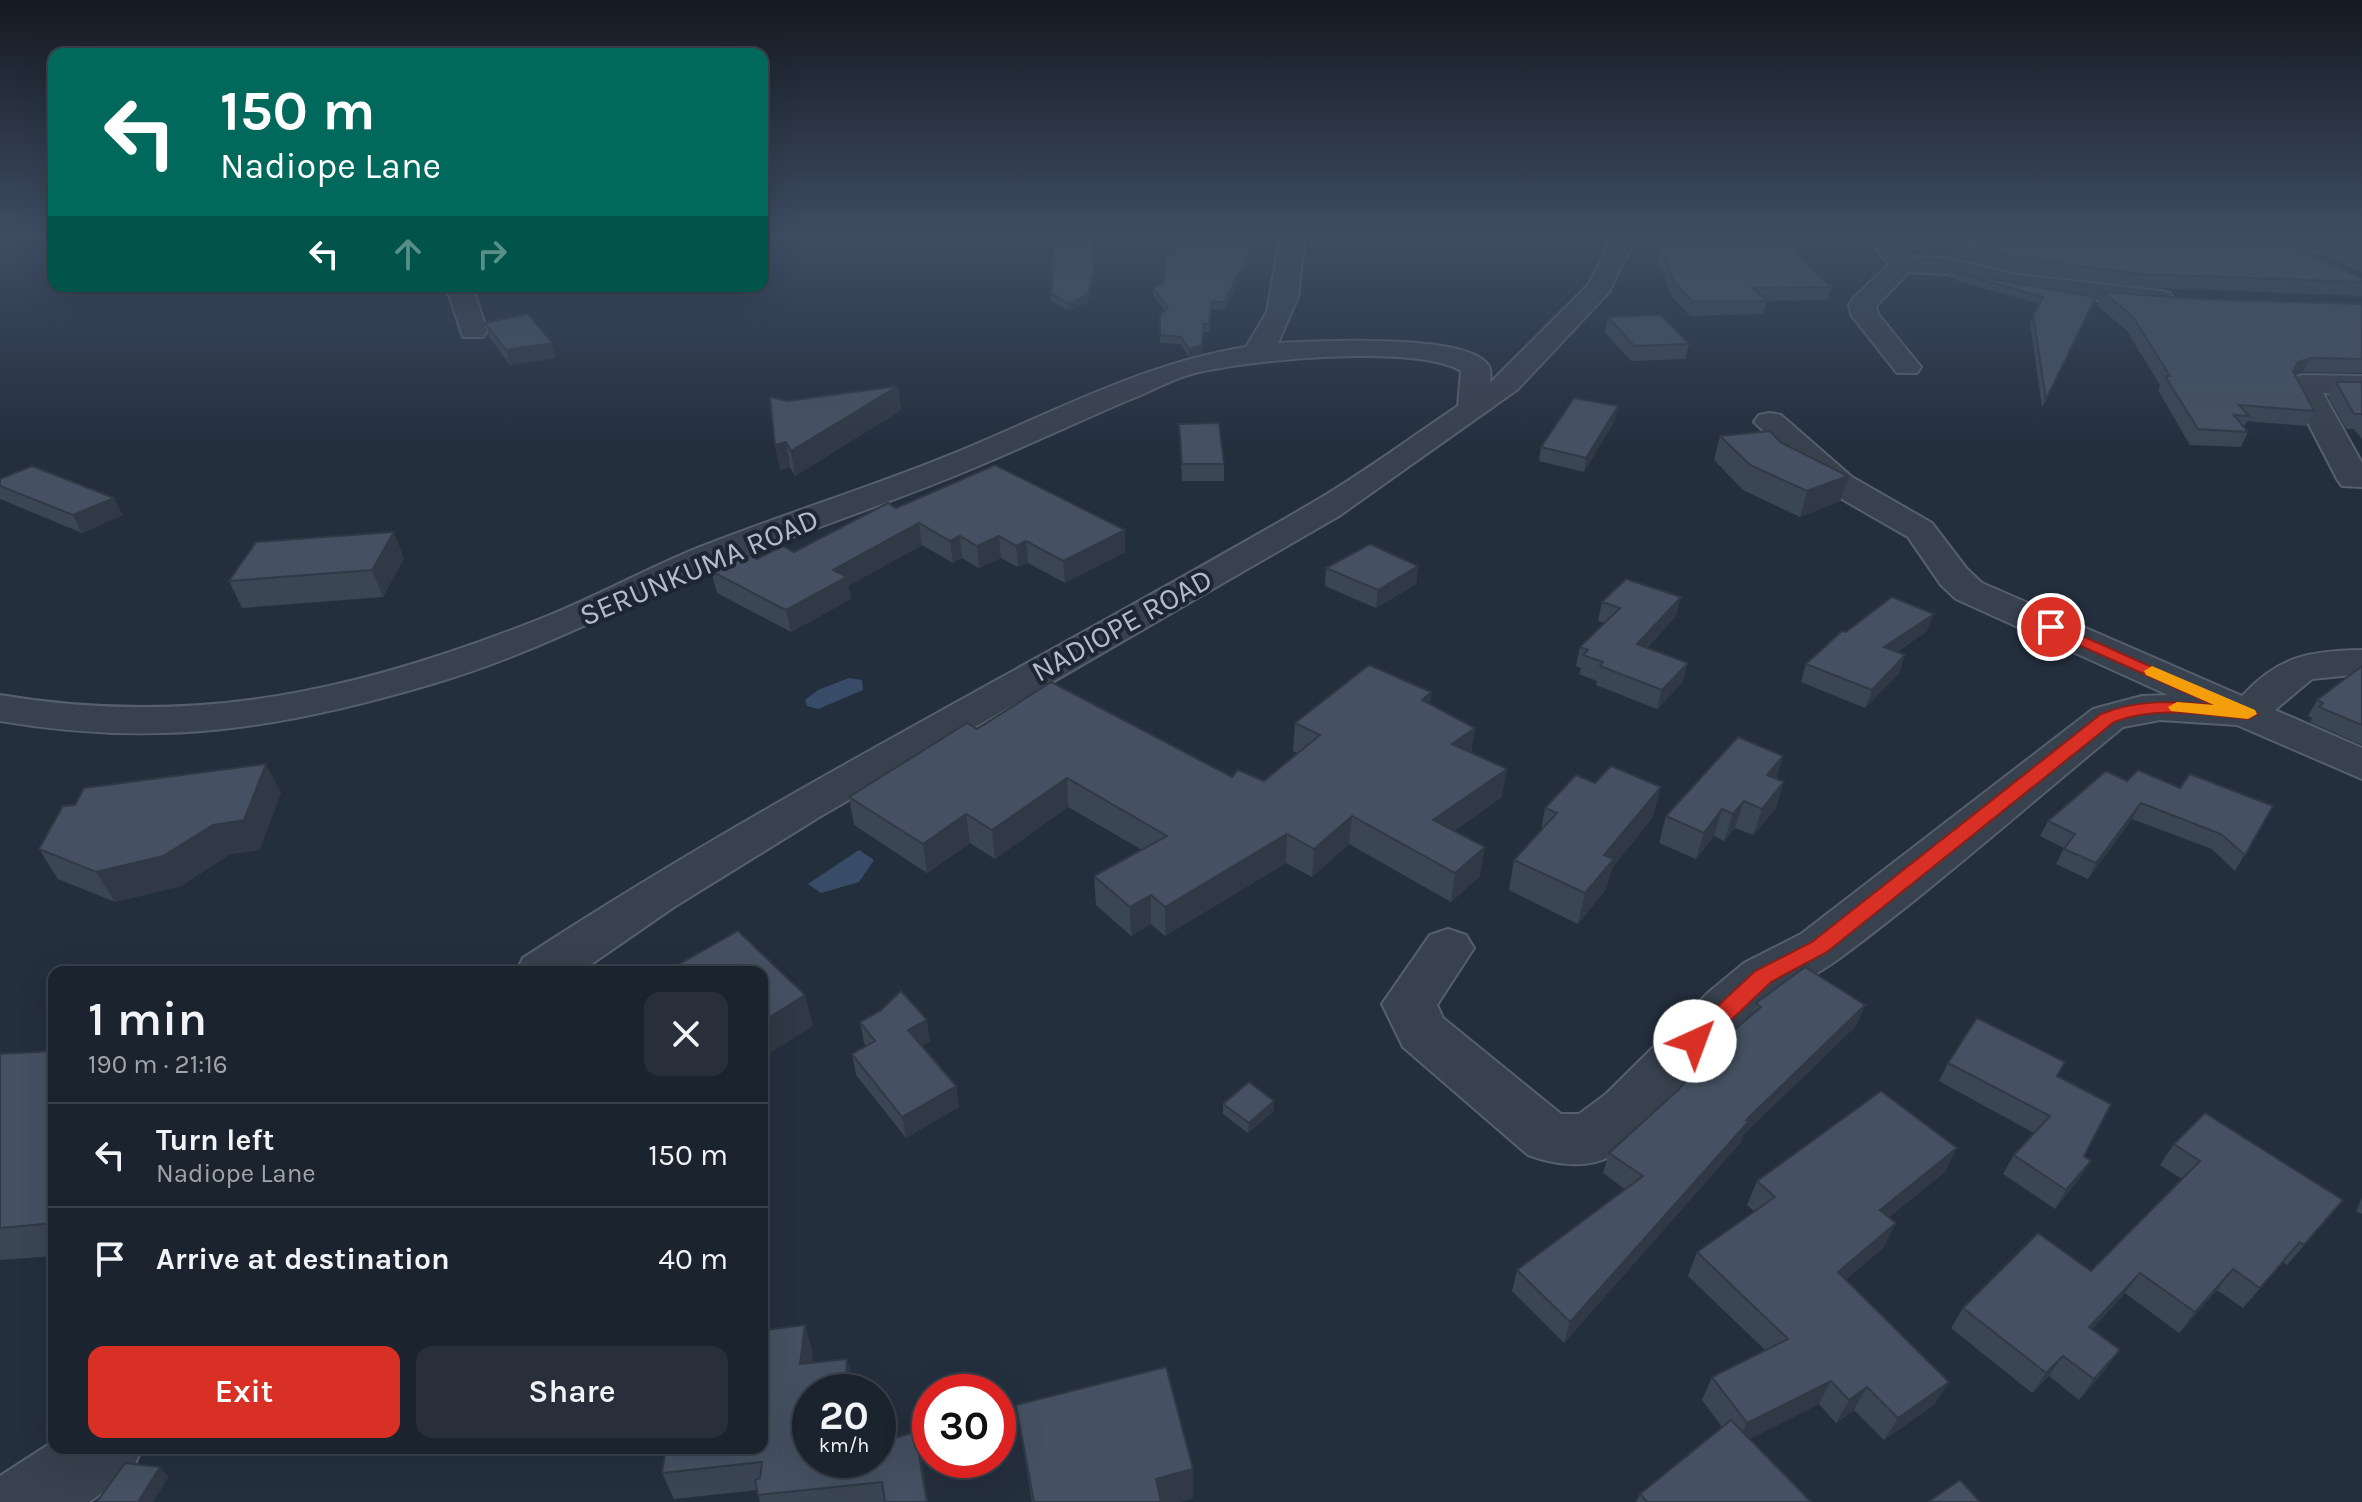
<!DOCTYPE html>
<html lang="en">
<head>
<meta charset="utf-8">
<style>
  :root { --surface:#1b232e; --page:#282f3a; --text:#f1f3f6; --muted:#a0a4aa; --line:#39404a; --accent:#d93025 }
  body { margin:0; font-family:Karla,sans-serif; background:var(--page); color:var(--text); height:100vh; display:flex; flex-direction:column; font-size:30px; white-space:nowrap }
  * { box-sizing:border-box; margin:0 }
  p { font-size:26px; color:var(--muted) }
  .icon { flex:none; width:44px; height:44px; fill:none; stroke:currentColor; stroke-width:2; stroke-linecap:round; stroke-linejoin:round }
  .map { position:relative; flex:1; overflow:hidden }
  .sheet { position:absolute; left:48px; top:966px; width:720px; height:488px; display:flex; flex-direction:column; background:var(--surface); border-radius:16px; box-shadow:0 8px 32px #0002,0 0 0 2px var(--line) }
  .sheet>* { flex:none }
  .hud { position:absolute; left:48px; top:48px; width:720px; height:244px; border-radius:16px; box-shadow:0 8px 32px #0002,0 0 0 2px var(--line); background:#00695c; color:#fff; overflow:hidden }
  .speed { position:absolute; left:792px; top:1374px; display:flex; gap:16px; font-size:40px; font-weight:700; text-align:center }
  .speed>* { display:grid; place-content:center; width:104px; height:104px; border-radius:50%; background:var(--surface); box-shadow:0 8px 32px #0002,0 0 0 2px var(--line); line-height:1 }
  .speed small { font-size:20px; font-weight:400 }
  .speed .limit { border:12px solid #d22; background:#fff; color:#111 }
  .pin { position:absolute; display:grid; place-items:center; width:68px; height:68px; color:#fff; margin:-34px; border:4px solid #fff; border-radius:50%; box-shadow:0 2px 8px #0007 }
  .me { position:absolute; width:88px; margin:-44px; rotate:43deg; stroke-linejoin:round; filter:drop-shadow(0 0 6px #0008) }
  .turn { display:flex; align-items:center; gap:28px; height:168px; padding:0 40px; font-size:36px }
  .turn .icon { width:104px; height:104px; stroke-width:2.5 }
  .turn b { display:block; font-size:56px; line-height:68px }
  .lanes { display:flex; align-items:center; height:76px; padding:0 40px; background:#0003; justify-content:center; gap:40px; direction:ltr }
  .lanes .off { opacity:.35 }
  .round { display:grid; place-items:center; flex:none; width:84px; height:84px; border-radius:16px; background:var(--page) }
  .summary { display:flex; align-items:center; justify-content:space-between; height:136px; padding:0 40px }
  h1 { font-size:48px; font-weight:600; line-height:60px }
  .cta { display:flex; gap:16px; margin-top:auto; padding:16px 40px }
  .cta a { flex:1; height:92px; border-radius:16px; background:var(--accent); color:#fff; font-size:32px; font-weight:600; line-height:92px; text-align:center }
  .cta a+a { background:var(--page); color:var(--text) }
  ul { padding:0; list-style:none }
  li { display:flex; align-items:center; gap:24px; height:104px; padding:0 40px; border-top:2px solid var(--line) }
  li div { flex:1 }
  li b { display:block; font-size:30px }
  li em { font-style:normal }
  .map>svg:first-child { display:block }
  .water { fill:#394c67 }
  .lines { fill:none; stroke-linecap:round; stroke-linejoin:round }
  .minor-casing { stroke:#565f6c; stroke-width:4 }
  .minor { fill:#38414e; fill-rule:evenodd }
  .wall { fill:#3b4654 }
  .shaded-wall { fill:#303945 }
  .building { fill:#455162; stroke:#303945; stroke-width:2 }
  .route { fill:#d93025; stroke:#8d1f18; stroke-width:2 }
  .slow { fill:#f59e0b }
  .labels { text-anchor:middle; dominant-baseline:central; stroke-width:8; stroke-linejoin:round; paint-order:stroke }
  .street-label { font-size:30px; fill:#b4bcc9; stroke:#1d2633 }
</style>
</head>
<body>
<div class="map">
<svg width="2362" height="1502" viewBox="0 0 2362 1502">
  <rect width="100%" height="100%" fill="#242f3e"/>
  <!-- water -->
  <g class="water">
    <polygon points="849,678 862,680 863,690 818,709 807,706 805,700 818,690"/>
    <polygon points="859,850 874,860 859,882 821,893 808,884"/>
  </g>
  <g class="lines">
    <defs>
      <g id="minor">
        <path d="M1281,234H1305L1298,297L1278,343C1316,341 1468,333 1488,365C1492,370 1490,377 1490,383L1589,284L1613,234H1637L1609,292L1518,389L1339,516L821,816L674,907L580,972H516L523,958C778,791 1050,656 1312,503C1362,474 1410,438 1458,406L1461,371C1417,343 1240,360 1188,375C1168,381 1150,392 1131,399C1084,419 1037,441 990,461C901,500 807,529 717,567C622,606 532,655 432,684C280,729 158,748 0,721V695C195,728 358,691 540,619C591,599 640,572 690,551C780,515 873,487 962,450C1056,411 1145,363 1246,347L1267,312Z"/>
        <polygon points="1871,234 1895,234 1897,243 1910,257 1947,258 2013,274 2161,291 2170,293 2174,299 2170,305 2161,307 2013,290 1947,274 1909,272 1876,306 1878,314 1921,367 1917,373 1897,373 1852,316 1849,305 1853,299 1889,264 1873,245"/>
        <polygon points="2279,239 2362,240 2362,254 2270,251 2267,246"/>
        <polygon points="446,286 472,286 487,331 483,337 463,337"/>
        <polygon points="2303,375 2362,376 2362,394 2323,393 2362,463 2362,487 2342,486 2337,479 2288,384 2293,378"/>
        <path d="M1770,413L1781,415L1852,477L1932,523L1967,569L1982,583L2242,696C2279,656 2309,651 2362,650V674L2312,679L2275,710L2362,748V779L2237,725L2160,720L2123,727C2029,804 1937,886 1840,958C1813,978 1784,989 1758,1011C1709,1053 1668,1125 1611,1156C1586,1170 1553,1164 1528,1155L1403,1047L1382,1004L1430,935L1448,929L1466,935L1474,948L1437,1005L1443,1018L1561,1114H1579L1606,1094L1709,992L1744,963L1801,934L2093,709L2142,696L2168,695L1956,599L1941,585L1908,537L1828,491L1754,422L1759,415Z"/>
        <polygon points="54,1441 54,1448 142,1448 131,1473 89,1502 0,1502 0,1476"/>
      </g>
    </defs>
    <!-- minor casing -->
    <use href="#minor" class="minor-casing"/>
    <!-- minor -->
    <use href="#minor" class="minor"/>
  </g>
  <!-- wall -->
  <g class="wall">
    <polygon points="1058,234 1097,234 1092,261 1095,263 1095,270 1088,303 1069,311 1051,301 1053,274 1051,273 1051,265"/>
    <polygon points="1221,234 1220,238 1254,247 1225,310 1212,309 1209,332 1204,332 1202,353 1189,357 1181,344 1160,343 1160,314 1164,310 1153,295 1153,288 1164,282"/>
    <polygon points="1789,234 1862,234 1801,238"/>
    <polygon points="2281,234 2362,234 2362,273"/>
    <polygon points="1953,244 2362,278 2362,296 2133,287 2014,271 1949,256"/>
    <polygon points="1659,247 1831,287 1827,300 1767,301 1763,314 1690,316 1672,297 1657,259"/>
    <polygon points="1957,273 2093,304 2042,407 2030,323 2039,304 1954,280"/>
    <polygon points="2103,292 2197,299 2362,304 2362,373 2303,372 2295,375 2314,411 2306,426 2247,421 2244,427 2248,432 2241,447 2190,445 2158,390 2160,385 2127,331 2097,305"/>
    <polygon points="1608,317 1689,344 1685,359 1631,361 1605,332"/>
    <polygon points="485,323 556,358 510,365 490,338"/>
    <polygon points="2336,382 2362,382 2362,439 2354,429 2346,429 2328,396"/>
    <polygon points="898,386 901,410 795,476 790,467 780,470 775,445 788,401"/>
    <polygon points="1615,420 1584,472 1539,461 1541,447"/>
    <polygon points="1179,424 1224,464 1224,481 1182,481"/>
    <polygon points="1720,436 1780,442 1848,476 1840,501 1800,517 1743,490 1714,460"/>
    <polygon points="0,479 123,515 82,533 0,499"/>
    <polygon points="896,508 1125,552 1065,583 1028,563 1018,567 1001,558 979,568 962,558 953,563 922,545 848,586 851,599 791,632 717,593 711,571 757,559 794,552"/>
    <polygon points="404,558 383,597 242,608 229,581"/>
    <polygon points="1418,566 1416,584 1376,608 1325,586 1326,568"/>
    <polygon points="1602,602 1676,616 1647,648 1683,682 1657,709 1596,685 1597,681 1579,674 1581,668 1576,666 1580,647 1605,623 1598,621"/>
    <polygon points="1927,631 1897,652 1905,655 1899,673 1865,708 1801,682 1806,664 1846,632"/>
    <polygon points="2362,666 2362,745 2310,722 2312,718 2308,716 2317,700"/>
    <polygon points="1431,692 1430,704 1475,728 1471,753 1502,797 1454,831 1480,876 1451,902 1349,844 1312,877 1286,863 1165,936 1151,924 1131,936 1096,905 1094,876 1142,850 1068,807 995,859 970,843 927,873 854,825 849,797 977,729 1232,777 1264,781 1298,753 1293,751 1295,723"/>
    <polygon points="1783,756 1776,779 1776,808 1753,835 1735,828 1724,841 1714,836 1696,859 1659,843 1666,816"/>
    <polygon points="2127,781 2180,788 2273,806 2235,871 2212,849 2132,819 2088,879 2056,864 2064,848 2040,836 2048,821"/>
    <polygon points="281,793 259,850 230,854 181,886 115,902 58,879 39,849"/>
    <polygon points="1545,808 1653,817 1612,868 1606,889 1578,924 1509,890 1514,860 1541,831"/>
    <polygon points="1756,1003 1865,1005 1856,1026 1743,1135 1741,1142 1564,1343 1512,1291 1517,1270 1626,1190 1603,1173 1609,1153 1679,1089 1752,1015"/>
    <polygon points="860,1022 930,1041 921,1046 956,1086 959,1107 906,1138 856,1075 852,1054 867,1046 864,1043"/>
    <polygon points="54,1051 54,1256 0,1260 0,1054"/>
    <polygon points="1948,1063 2057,1076 2084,1156 2091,1161 2079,1179 2055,1209 2003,1174 2014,1155 2034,1133 1939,1081"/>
    <polygon points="1223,1104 1274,1111 1248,1133 1223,1114"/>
    <polygon points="2174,1144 2343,1200 2287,1265 2283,1262 2243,1308 2217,1290 2179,1333 2125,1293 2092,1329 2105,1370 2079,1400 2049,1376 2032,1393 1951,1328 1963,1308 2091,1271 2182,1179 2160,1165"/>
    <polygon points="1945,1172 1889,1217 1884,1247 1845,1280 1949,1382 1934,1405 1884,1440 1854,1410 1836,1423 1819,1404 1749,1439 1811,1502 1636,1502 1640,1494 1722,1427 1702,1400 1712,1377 1765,1350 1688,1276 1697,1252 1755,1212 1747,1205 1757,1181"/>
    <polygon points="2362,1198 2362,1214 2356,1211"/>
    <polygon points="813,1353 812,1362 855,1386 854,1392 810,1392 810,1460 921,1458 928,1502 760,1502 757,1490 674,1499 662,1473"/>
    <polygon points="1016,1405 1193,1498 1178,1502 1032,1502"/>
  </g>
  <!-- shaded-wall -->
  <g class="shaded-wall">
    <polygon points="1095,234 1097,234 1091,266 1091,259"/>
    <polygon points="1254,240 1254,247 1225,310 1225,302"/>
    <polygon points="1095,263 1095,270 1088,303 1069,311 1068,304"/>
    <polygon points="1204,324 1202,353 1189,357 1189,349"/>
    <polygon points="552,343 556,358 510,365 506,350"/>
    <polygon points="2310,358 2303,372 2291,376 2285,385 2298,362"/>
    <polygon points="898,386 901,410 795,476 791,451"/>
    <polygon points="1618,406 1615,420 1584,472 1586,458"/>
    <polygon points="786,442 790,467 780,470 775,445"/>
    <polygon points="1848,476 1840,501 1800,517 1807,491"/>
    <polygon points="114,498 123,515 82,533 73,515"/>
    <polygon points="919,523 922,545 848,586 851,599 791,632 786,610 833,570"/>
    <polygon points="1125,530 1125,552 1065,583 1063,561"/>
    <polygon points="394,532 404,558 383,597 372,570"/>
    <polygon points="960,536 962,558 953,563 950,541"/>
    <polygon points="999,536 1001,558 979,568 977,546"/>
    <polygon points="1026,541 1028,563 1018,567 1016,546"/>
    <polygon points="1418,566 1416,584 1376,608 1378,590"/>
    <polygon points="1681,597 1676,616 1633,663 1637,644"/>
    <polygon points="1934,614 1927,631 1878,664 1884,647"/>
    <polygon points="1905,655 1899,673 1865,708 1872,690"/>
    <polygon points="1688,663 1683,682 1657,709 1662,690"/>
    <polygon points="1431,692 1428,719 1422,700"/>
    <polygon points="1475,728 1471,755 1452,744"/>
    <polygon points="1783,756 1775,783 1767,775"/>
    <polygon points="266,764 281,793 259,850 230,854 181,886 115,902 96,872"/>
    <polygon points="1507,769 1502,797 1429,848 1433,820"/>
    <polygon points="1067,778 1068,807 995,859 992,830"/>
    <polygon points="1784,782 1776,808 1753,835 1762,809"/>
    <polygon points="1661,787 1653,817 1612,868 1606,889 1578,924 1585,893 1604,855"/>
    <polygon points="1744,801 1735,828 1724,841 1733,814"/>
    <polygon points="2141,803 2132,819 2088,879 2096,863"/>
    <polygon points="1722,809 1714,836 1696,859 1704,833"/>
    <polygon points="966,814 970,843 927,873 923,844"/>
    <polygon points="1352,816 1349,844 1312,877 1314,849"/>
    <polygon points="1287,834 1286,863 1165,936 1165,907"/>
    <polygon points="1485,847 1480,876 1451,902 1455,873"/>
    <polygon points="1151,895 1151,924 1131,936 1130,907"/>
    <polygon points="805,995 813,1026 762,1058 762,1022"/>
    <polygon points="1865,1005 1856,1026 1743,1135 1741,1142 1564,1343 1570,1322 1746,1120"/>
    <polygon points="927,1020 930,1041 912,1051 908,1030"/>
    <polygon points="956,1086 959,1107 906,1138 902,1117"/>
    <polygon points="1274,1101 1274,1111 1248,1133 1249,1123"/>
    <polygon points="1957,1148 1945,1172 1868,1233 1880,1210"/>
    <polygon points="2091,1161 2079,1179 2055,1209 2066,1190"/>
    <polygon points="1896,1223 1884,1247 1826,1296 1838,1272"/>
    <polygon points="2233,1269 2217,1290 2179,1333 2195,1312"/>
    <polygon points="2140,1273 2125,1293 2074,1348 2089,1327"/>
    <polygon points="805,1325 813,1353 808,1391 800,1364"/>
    <polygon points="2120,1350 2105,1370 2079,1400 2094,1379"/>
    <polygon points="2063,1356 2049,1376 2032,1393 2046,1373"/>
    <polygon points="847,1359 855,1386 854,1392 845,1392"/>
    <polygon points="1831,1381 1819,1404 1736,1446 1747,1423"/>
    <polygon points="1949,1382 1934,1405 1884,1440 1898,1418"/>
    <polygon points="1867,1387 1854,1410 1836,1423 1849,1400"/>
    <polygon points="915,1432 921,1458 928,1502 927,1502"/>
    <polygon points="160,1467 169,1477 153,1502 138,1502"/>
    <polygon points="1193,1469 1193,1498 1178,1502 1156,1502 1156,1479"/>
  </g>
  <!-- building -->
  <g class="building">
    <polygon points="1058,234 1095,234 1091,259 1095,263 1088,295 1068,304 1051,293 1054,267 1051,265"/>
    <polygon points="1180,234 1219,234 1218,238 1254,240 1225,302 1212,302 1209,324 1204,324 1202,345 1189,349 1181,337 1160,335 1160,314 1168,307 1153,288 1164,282 1167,257 1176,253"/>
    <polygon points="1666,234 1776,234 1831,287 1753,288 1767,301 1693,302 1675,284 1659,247"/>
    <polygon points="1974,234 2261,234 2362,278 2362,282 2139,274 2018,258 1953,244"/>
    <polygon points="2313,234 2362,234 2362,257"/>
    <polygon points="1957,273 2096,297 2046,399 2033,315 2043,297"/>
    <polygon points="2103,292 2197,299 2362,304 2362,359 2310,358 2298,362 2293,371 2314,411 2239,405 2249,416 2234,415 2248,432 2198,429 2165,376 2170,376 2133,317"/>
    <polygon points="528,314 552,343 506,350 485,323"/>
    <polygon points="1661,315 1689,344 1634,346 1608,317"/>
    <polygon points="2336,382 2362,382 2362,414 2354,414"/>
    <polygon points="898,386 791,451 786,442 775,445 770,397 788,401"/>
    <polygon points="1574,398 1618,406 1586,458 1541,447"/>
    <polygon points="1219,423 1224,464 1182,464 1179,424"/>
    <polygon points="1770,431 1780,442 1848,476 1807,491 1750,465 1720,436"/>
    <polygon points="995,465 1125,530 1063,561 1026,541 1016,546 999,536 977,546 960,536 950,541 919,523 833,570 847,577 786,610 711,571 750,555 757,559 783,546 794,552 888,503 896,508"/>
    <polygon points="32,466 114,498 73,515 0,486 0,479"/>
    <polygon points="394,532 372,570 229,581 256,542"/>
    <polygon points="1370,544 1418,566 1378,590 1326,568"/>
    <polygon points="1626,579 1681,597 1637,644 1688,663 1662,690 1600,666 1603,662 1583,655 1588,650 1580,647 1620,608 1602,602"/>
    <polygon points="1892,597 1934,614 1884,647 1905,655 1872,690 1806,664 1842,631 1846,632"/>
    <polygon points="1369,665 1431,692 1422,700 1475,728 1452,744 1507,769 1433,820 1485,847 1455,873 1352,816 1314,849 1287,834 1165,907 1151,895 1130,907 1094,876 1167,836 1067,778 992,830 966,814 923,844 849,797 967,723 977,729 1051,682 1232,777 1238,770 1264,781 1320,735 1295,723"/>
    <polygon points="2362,666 2362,725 2319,707 2323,703 2317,700"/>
    <polygon points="1738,737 1783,756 1767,775 1784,782 1762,809 1744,801 1733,814 1722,809 1704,833 1666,816"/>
    <polygon points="266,764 244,820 213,825 163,856 96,872 39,849 63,806 75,805 84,788"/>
    <polygon points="1611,766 1661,787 1604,855 1614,859 1585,893 1514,860 1557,813 1545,808 1576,775 1595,783"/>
    <polygon points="2138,770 2180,788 2190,774 2273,806 2245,855 2221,834 2141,803 2096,863 2064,849 2075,834 2048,821 2106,771 2127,781"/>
    <polygon points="738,931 805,995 762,1022 762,972 665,972"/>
    <polygon points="1805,967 1865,1005 1746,1120 1749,1121 1570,1322 1517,1270 1643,1176 1609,1153 1679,1089 1719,1043 1761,1007 1756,1003"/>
    <polygon points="901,991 927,1020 908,1030 956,1086 902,1117 852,1054 875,1041 860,1022 880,1011"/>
    <polygon points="1977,1018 2065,1062 2057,1076 2111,1104 2084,1156 2091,1161 2066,1190 2014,1155 2050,1116 1948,1063"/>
    <polygon points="54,1051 54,1223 0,1228 0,1054"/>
    <polygon points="1249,1082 1274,1101 1249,1123 1223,1104"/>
    <polygon points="1881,1091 1957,1148 1880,1210 1896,1223 1838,1272 1949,1382 1898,1418 1867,1387 1849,1400 1831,1381 1747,1423 1712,1377 1788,1339 1697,1252 1775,1197 1757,1181"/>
    <polygon points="2205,1113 2343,1200 2304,1245 2300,1242 2260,1288 2233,1269 2195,1312 2140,1273 2089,1327 2120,1350 2094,1379 2063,1356 2046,1373 1963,1308 2038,1233 2091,1271 2200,1161 2174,1144"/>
    <polygon points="805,1325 800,1364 847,1359 845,1392 810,1392 810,1460 878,1460 878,1443 915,1432 927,1502 885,1502 882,1482 758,1495 755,1480 760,1478 762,1462 662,1473 666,1448 762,1448 762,1355 765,1330"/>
    <polygon points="1166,1367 1193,1469 1156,1479 1161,1502 1034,1502 1016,1405"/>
    <polygon points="1731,1420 1811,1502 1647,1502 1640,1494"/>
    <polygon points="125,1463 160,1467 138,1502 97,1502"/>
    <polygon points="1960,1480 1980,1502 1928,1502"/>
  </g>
  <!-- sky -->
  <linearGradient id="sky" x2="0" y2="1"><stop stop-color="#141a22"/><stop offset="0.53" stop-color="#3f4d63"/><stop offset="1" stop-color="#3f4d63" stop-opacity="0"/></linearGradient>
  <rect width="2362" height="445" fill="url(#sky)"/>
  <!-- route -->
  <path class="route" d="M2051,622L2257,714L2248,719C2204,715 2157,705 2114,722L1827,952L1771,982L1703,1047H1687L1684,1041L1687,1035L1755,971L1812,942L2101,714C2139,699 2174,701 2214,705L2045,630V624Z"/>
  <!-- slow -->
  <polygon class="slow" points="2152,666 2255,710 2257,714 2248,719 2171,711 2168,707 2177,702 2214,705 2146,675 2144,671"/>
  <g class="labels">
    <!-- street labels -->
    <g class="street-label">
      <text transform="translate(699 567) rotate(-23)">SERUNKUMA ROAD</text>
      <text transform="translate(1122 625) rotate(-29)">NADIOPE ROAD</text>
    </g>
  </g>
</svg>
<div class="speed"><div>20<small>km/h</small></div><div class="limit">30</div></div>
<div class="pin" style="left:2051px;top:627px;background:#d93025"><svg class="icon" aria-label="arrive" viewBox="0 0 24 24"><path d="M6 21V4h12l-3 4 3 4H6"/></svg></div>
<svg class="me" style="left:1695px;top:1041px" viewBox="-20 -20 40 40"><circle r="19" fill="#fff"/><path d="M0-13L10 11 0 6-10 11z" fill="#d93025"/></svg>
<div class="hud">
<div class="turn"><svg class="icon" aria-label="left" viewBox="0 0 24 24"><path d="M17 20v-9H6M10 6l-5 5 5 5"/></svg><div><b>150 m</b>Nadiope Lane</div></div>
<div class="lanes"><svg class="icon" aria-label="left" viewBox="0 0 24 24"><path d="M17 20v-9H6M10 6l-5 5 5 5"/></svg><svg class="icon off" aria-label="ahead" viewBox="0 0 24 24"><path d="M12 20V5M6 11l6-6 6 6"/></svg><svg class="icon off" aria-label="right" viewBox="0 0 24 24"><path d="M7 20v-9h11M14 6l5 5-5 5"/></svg></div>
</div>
<section class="sheet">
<div class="summary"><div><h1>1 min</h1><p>190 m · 21:16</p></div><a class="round"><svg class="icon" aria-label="close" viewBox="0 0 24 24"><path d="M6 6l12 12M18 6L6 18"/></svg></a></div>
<ul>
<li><svg class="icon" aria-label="left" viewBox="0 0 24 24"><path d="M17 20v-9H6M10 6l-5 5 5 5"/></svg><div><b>Turn left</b><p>Nadiope Lane</p></div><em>150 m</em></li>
<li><svg class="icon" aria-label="arrive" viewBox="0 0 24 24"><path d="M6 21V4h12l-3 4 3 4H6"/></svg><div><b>Arrive at destination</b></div><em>40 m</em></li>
</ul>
<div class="cta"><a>Exit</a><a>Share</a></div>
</section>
</div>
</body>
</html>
